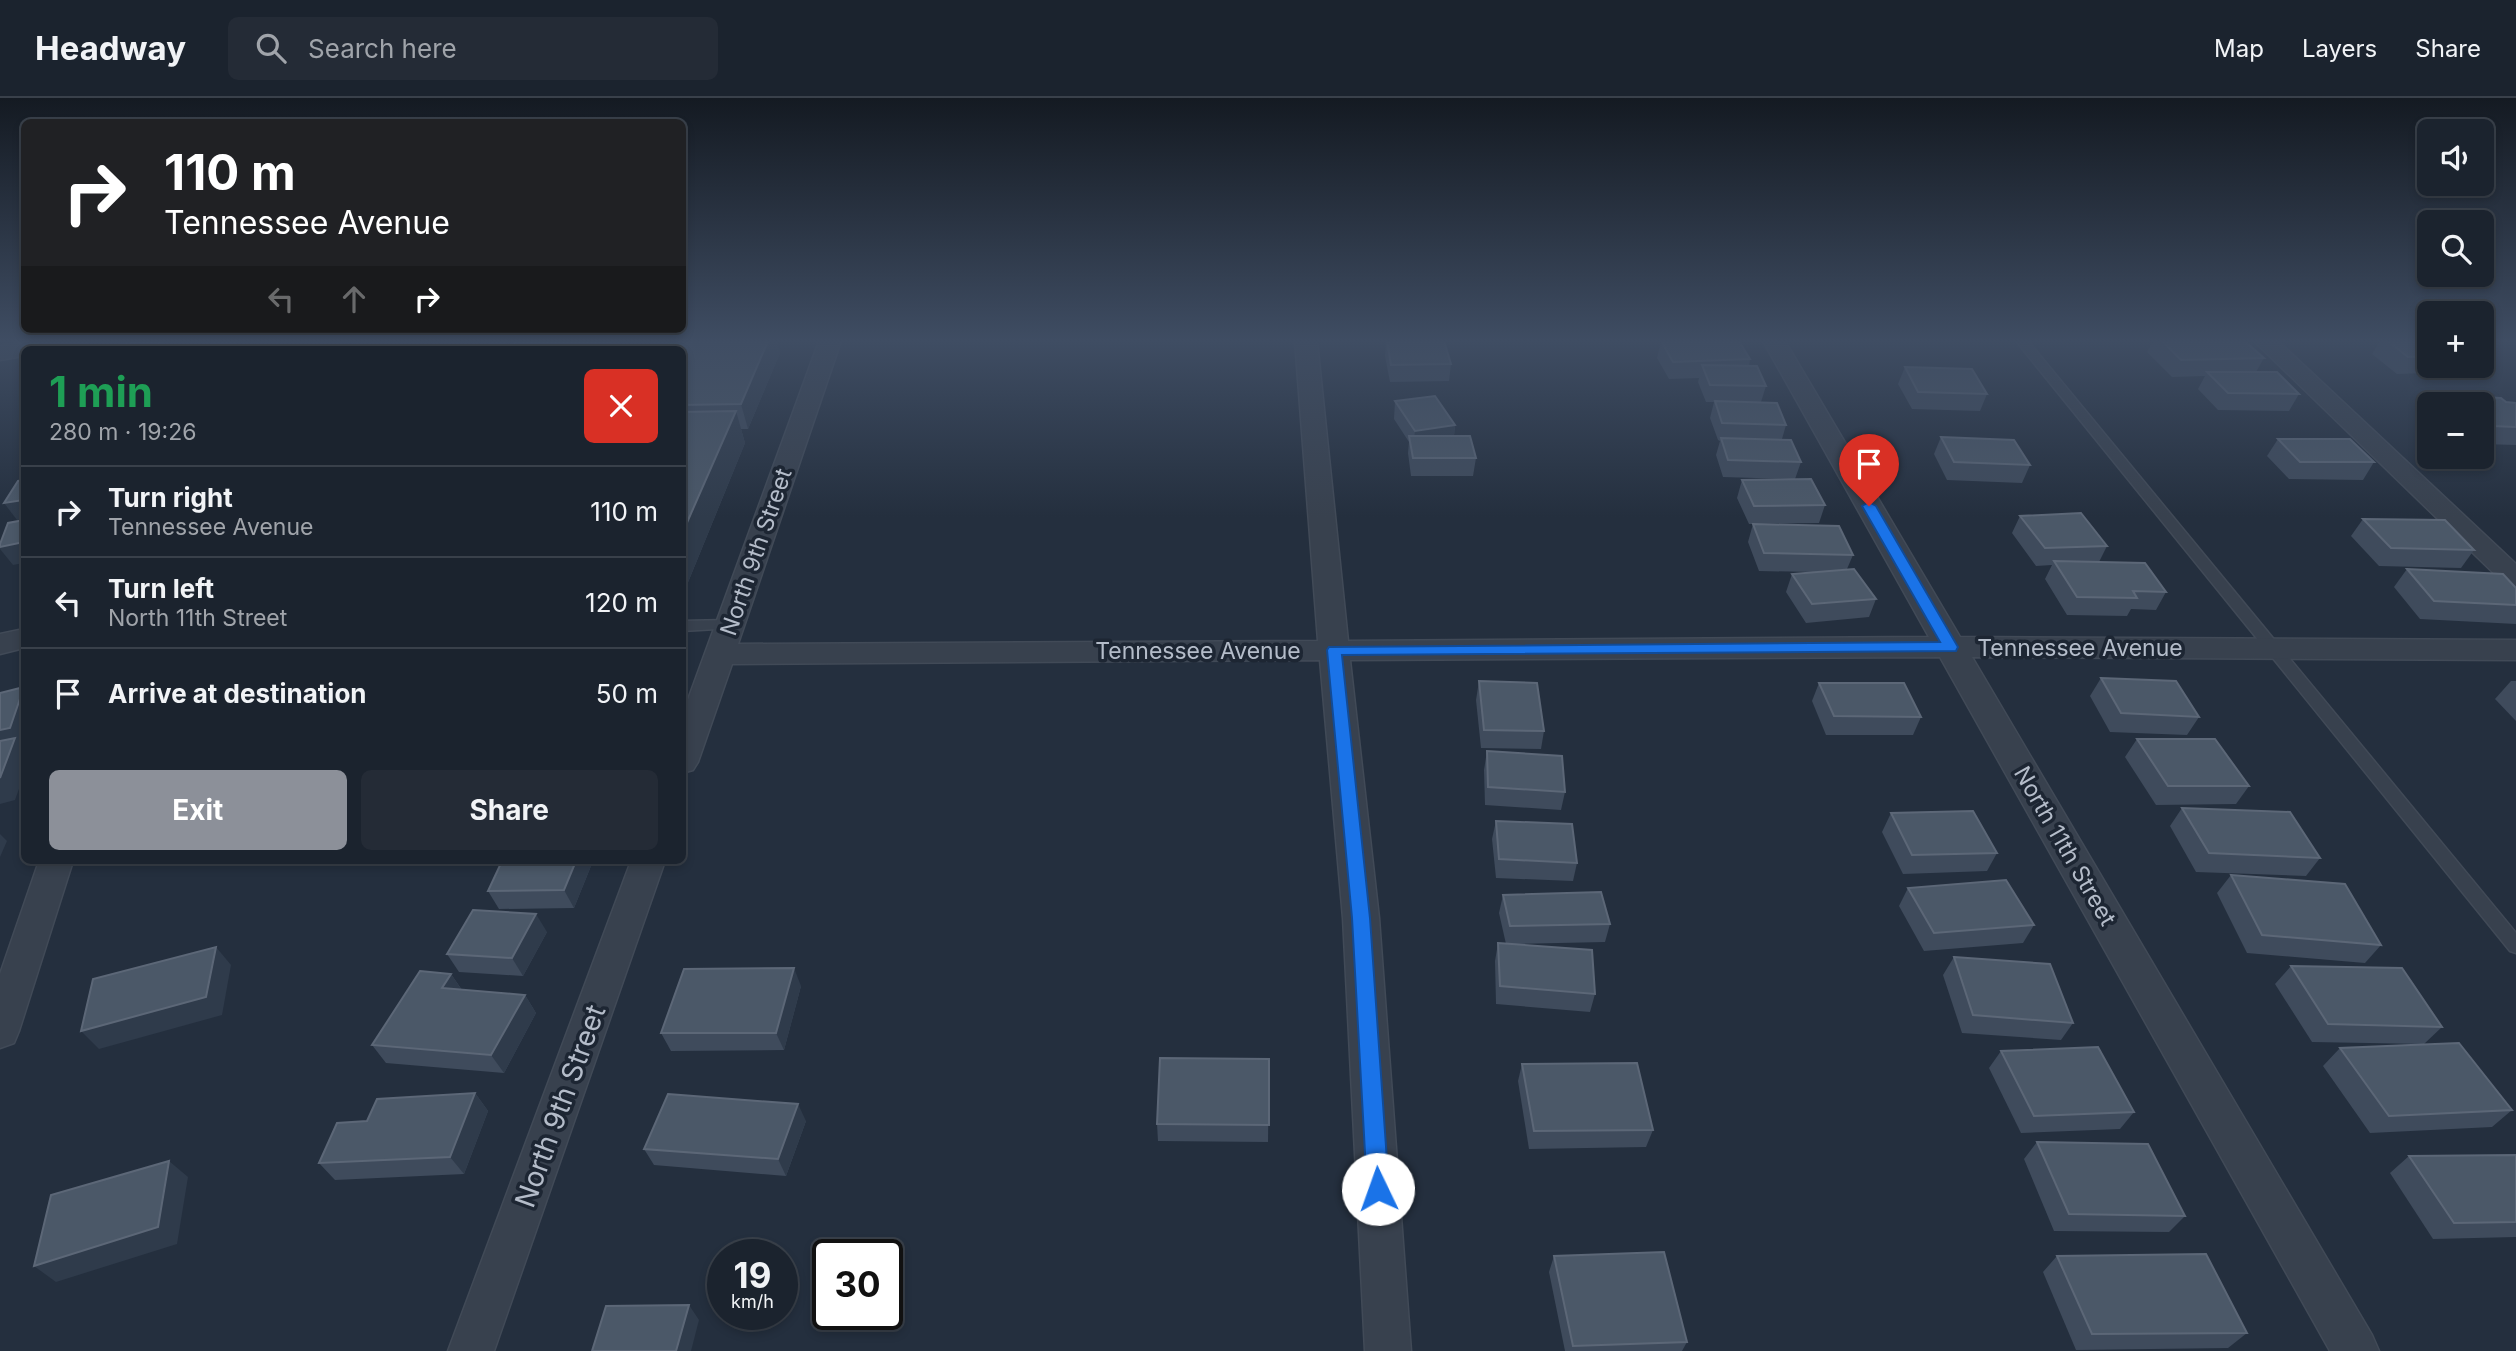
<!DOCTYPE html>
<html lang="en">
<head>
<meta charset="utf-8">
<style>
  :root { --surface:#1b232e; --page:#242b36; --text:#f1f3f6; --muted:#a0a4aa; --line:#39404a; --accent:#8c9099 }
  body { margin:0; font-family:Inter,sans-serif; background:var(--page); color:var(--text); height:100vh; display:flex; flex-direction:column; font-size:26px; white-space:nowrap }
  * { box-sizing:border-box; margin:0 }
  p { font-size:23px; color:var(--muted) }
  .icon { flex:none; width:38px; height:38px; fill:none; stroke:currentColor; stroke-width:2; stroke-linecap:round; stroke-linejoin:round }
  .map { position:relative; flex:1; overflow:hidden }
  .sheet { position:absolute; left:21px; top:248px; width:665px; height:518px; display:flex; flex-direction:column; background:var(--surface); border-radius:10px; box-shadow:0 4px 10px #0003,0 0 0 2px var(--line) }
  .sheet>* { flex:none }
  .banner { position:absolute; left:21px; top:21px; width:665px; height:214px; border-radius:10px; box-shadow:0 4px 10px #0003,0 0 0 2px var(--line); background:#202124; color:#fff; overflow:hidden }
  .buttons { position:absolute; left:2417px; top:21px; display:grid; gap:14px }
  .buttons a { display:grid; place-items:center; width:77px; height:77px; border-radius:10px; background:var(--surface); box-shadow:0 4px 10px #0003,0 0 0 2px var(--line); font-size:35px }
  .speed { position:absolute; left:707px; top:1141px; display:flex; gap:14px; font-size:35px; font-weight:700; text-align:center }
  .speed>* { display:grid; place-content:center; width:91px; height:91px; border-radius:50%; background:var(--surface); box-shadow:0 4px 10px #0003,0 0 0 2px var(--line); line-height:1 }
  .speed small { font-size:18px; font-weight:400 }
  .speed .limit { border:4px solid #111; border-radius:10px; background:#fff; color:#111 }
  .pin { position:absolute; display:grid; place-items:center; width:60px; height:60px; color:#fff; margin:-72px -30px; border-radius:50% 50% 50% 0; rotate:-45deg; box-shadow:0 0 7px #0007 }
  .pin .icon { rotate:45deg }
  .me { position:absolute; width:77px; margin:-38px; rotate:357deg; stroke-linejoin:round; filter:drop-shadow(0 0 5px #0008) }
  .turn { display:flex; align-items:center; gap:24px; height:147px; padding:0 28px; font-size:32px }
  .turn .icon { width:91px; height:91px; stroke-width:2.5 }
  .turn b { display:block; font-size:49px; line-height:60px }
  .lanes { display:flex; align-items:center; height:66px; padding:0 28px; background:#0003; justify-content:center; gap:35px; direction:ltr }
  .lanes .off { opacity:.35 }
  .round { display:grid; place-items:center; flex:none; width:74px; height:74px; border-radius:10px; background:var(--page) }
  .summary { display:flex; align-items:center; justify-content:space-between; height:119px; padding:0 28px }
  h1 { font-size:42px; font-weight:700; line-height:52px; color:#1e9e55 }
  .action { display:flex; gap:14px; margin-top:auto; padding:14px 28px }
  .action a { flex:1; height:80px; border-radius:10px; background:var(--accent); color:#fff; font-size:28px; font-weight:700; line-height:80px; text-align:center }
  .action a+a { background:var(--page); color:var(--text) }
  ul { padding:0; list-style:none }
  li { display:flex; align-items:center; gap:21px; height:91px; padding:0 28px; border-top:2px solid var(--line) }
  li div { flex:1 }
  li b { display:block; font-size:26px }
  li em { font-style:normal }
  header { display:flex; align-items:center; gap:42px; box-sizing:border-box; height:98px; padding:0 35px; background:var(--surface); border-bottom:2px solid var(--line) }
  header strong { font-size:33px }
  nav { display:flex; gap:38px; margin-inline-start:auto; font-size:24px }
  .search { width:490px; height:63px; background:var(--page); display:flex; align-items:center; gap:18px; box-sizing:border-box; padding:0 24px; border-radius:10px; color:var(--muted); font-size:26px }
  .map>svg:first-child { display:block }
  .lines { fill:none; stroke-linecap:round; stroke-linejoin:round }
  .stream { stroke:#17263c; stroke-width:9 }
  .lane-casing { stroke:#414a57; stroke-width:3 }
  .street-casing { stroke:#414a57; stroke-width:3 }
  .lane { fill:#38414e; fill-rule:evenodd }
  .street { fill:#38414e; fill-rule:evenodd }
  .wall { fill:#3f4b5c }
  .shaded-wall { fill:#2f3b4b }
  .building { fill:#4b5868; stroke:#5c6777; stroke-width:2 }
  .route { fill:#1a73e8; stroke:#114b97; stroke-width:2 }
  .labels { text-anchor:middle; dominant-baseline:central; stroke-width:7; stroke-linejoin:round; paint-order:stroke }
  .street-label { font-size:23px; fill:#b4bcc9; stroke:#1d2633 }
  .near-street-label { font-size:28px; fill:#b4bcc9; stroke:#1d2633 }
</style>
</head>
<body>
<header>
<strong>Headway</strong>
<div class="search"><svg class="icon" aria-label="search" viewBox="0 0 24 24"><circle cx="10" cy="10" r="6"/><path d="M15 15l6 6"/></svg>Search here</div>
<nav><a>Map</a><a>Layers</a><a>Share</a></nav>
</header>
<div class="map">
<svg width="2516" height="1253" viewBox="0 0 2516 1253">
  <rect width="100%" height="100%" fill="#242f3e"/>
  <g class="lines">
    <!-- stream -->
    <polyline class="stream" points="347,252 353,243"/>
    <defs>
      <g id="lane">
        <polygon points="493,243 505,243 499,252 487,252"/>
        <polygon points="654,243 666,243 662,252 650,252"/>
        <polygon points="2016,243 2028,243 2516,835 2516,855 2510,853"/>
        <polygon points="730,522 737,527 735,530 682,533 682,523"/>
      </g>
      <g id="street">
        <polygon points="33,243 89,243 86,248 63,252 24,252 24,258 0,262 0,248"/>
        <polygon points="213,243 235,243 233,252 211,252"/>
        <polygon points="819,243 841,243 738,546 1318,543 1295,243 1317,243 1348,543 1929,539 1763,243 1785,243 1960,539 2516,542 2516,562 1972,559 2372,1237 2379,1253 2330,1253 1940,559 1350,562 1379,820 1411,1253 1365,1253 1343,820 1320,562 732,566 698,664 693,672 682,675 682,618"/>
        <polygon points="2254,243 2278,243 2516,466 2516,490 2506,487"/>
        <polygon points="24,531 24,550 0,556 0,536"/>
        <polygon points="39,763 73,763 19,933 14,945 0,950 0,876"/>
        <polygon points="631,763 665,763 494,1253 448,1253"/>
      </g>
    </defs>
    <!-- lane casing -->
    <use href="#lane" class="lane-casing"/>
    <!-- street casing -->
    <use href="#street" class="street-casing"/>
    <!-- lane -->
    <use href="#lane" class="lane"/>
    <!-- street -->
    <use href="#street" class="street"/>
  </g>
  <!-- wall -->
  <g class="wall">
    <polygon points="678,243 777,243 780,255 748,331 741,331 745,345 682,499 682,252"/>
    <polygon points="1386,243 1444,243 1451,266 1449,283 1390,284 1385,258"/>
    <polygon points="1661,243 1750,261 1749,268 1766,288 1761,304 1786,327 1782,341 1801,364 1795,381 1825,407 1819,425 1749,426 1737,400 1742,382 1791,381 1723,379 1716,357 1720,343 1718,342 1710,320 1714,304 1706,304 1698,284 1699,280 1669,281 1657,260"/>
    <polygon points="2153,243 2245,243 2264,260 2256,274 2299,296 2289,313 2218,312 2198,291 2205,278 2172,279 2147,254"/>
    <polygon points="2380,243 2429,243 2429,268 2459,268 2455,274 2397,276 2372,256"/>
    <polygon points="1905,269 1987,296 1980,313 1912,311 1898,286"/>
    <polygon points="2461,298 2516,305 2516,347 2482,346 2482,306 2455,306"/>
    <polygon points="1395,303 1455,327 1454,338 1476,360 1473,378 1411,378 1408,355 1409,344 1394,321"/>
    <polygon points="1941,339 2030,367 2022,385 1947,382 1934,356"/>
    <polygon points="2278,341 2374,364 2363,382 2289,381 2267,358"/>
    <polygon points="2020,418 2107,448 2099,464 2166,494 2156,512 2131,511 2127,518 2067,517 2045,481 2052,467 2036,468 2012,435"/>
    <polygon points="2363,421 2474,452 2461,470 2379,468 2351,438"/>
    <polygon points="1753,426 1853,457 1847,471 1876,501 1869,519 1806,525 1786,494 1792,476 1814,474 1759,473 1748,444"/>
    <polygon points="2407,471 2516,490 2516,526 2420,521 2394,489"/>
    <polygon points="2101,580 2199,619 2187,637 2110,634 2090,598"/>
    <polygon points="1479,583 1544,633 1541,651 1481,650 1476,602"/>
    <polygon points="2511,583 2516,583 2516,623 2495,601"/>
    <polygon points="1819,585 1921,619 1913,637 1826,637 1812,603"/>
    <polygon points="2137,641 2249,688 2236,706 2156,707 2125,659"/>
    <polygon points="1487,653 1565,694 1561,712 1485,707 1484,672"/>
    <polygon points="2182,710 2320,760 2306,778 2196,774 2170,728"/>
    <polygon points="1891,715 1997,755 1987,773 1903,776 1882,734"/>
    <polygon points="1496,723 1577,765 1573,783 1496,780 1492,741"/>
    <polygon points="502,763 593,763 574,810 499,811 488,793"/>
    <polygon points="2231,777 2381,847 2365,865 2247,855 2217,795"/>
    <polygon points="1908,790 2034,827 2023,845 1924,853 1899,808"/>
    <polygon points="1503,797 1610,826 1605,844 1512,846 1595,896 1590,914 1496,906 1495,863 1498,845 1506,846 1499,815"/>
    <polygon points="547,834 523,878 459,874 447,856"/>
    <polygon points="1954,859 2073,925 2061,942 1962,935 1943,877"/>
    <polygon points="2291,868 2442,929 2424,946 2312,944 2275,886"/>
    <polygon points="451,876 462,892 525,897 536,915 504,975 386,965 372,947"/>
    <polygon points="801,888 784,952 671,953 661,935"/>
    <polygon points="2340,950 2512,1012 2492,1029 2370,1035 2323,968"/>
    <polygon points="2001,953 2134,1014 2120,1031 2021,1035 1989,970"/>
    <polygon points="1269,961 1268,1044 1158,1043 1157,1026"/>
    <polygon points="1522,966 1653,1032 1646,1049 1529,1051 1518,983"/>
    <polygon points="475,995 488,1013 464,1076 335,1082 319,1065"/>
    <polygon points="806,1023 786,1078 654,1067 644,1051"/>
    <polygon points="2037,1044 2185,1118 2169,1134 2054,1133 2024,1061"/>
    <polygon points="2516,1057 2516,1139 2433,1141 2390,1075 2409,1058"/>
    <polygon points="1554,1158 1687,1244 1682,1253 1565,1253 1549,1174"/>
    <polygon points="2057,1158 2247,1235 2228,1250 2076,1252 2043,1174"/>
  </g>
  <!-- shaded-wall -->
  <g class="shaded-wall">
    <polygon points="160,243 162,243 167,252 156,252"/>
    <polygon points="610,243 619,243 622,252 604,252"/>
    <polygon points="768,243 777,243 780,255 748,331 741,306"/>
    <polygon points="736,313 745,345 682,499 682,436"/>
    <polygon points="1455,327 1453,344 1413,350 1415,333"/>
    <polygon points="24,402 24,421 17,422 4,405"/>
    <polygon points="24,444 24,465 13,467 0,451 0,449"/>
    <polygon points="24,589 24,649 23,649 24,651 24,677 15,702 0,706 0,632"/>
    <polygon points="0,736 7,743 0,759"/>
    <polygon points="576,763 593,763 574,810 564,792"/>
    <polygon points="536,816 547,834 523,878 512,860"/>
    <polygon points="216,849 231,867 222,917 99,951 81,933"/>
    <polygon points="794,870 801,888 784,952 776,935"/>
    <polygon points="451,876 463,894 442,890"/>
    <polygon points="525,897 536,915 504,975 491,957"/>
    <polygon points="475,995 488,1013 464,1076 450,1059"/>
    <polygon points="798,1006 806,1023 786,1078 778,1061"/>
    <polygon points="169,1063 188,1079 177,1146 56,1184 34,1168"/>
    <polygon points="689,1207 699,1222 691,1253 676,1253"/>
  </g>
  <!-- building -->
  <g class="building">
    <polygon points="145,243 160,243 156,252 118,252 120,247"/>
    <polygon points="516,243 610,243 604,252 509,252"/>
    <polygon points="678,243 768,243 741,306 682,307 682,252 673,252"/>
    <polygon points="1387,243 1444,243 1451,266 1391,267"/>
    <polygon points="1661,243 1739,243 1750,261 1673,264"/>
    <polygon points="2162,243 2245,243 2264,260 2181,262"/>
    <polygon points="2388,243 2429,243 2429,258 2408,259"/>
    <polygon points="1702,267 1757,268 1766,288 1710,287"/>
    <polygon points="1905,269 1972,271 1987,296 1918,294"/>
    <polygon points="2207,274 2277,274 2299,296 2228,295"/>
    <polygon points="1435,298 1455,327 1415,333 1395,303"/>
    <polygon points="2461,298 2501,300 2506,304 2516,305 2516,329 2492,328 2482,318 2482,306 2469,306"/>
    <polygon points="1715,303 1777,305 1786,327 1722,325"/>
    <polygon points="736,313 682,436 682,314"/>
    <polygon points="1409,338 1470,338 1476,360 1413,360"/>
    <polygon points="1941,339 2014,342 2030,367 1954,364"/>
    <polygon points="1721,340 1791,342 1801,364 1728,362"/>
    <polygon points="2278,341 2350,341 2374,364 2300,364"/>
    <polygon points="1811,381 1825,407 1754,408 1742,382"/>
    <polygon points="24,382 24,402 4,405 18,383"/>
    <polygon points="2081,415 2107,448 2045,450 2020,418"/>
    <polygon points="2363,421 2445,422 2474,452 2391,450"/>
    <polygon points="24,422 24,444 0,449 0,446 8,425"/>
    <polygon points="1753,426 1839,428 1853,457 1764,455"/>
    <polygon points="2054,463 2145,465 2166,494 2133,493 2137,500 2077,499"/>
    <polygon points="1854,471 1876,501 1812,506 1792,476"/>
    <polygon points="2407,471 2503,476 2516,490 2516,507 2434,503"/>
    <polygon points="2101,580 2176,583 2199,619 2121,615"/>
    <polygon points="1479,583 1537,585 1544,633 1484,632"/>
    <polygon points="1819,585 1904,585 1921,619 1834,618"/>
    <polygon points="24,589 10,630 0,632 0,595"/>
    <polygon points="15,640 0,680 0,643"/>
    <polygon points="2137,641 2215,641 2249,688 2168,688"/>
    <polygon points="1487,653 1562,658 1565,694 1488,689"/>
    <polygon points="2182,710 2290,714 2320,760 2209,755"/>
    <polygon points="1973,713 1997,755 1912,757 1891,715"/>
    <polygon points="1496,723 1572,726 1577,765 1499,761"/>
    <polygon points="502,763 576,763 564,792 488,793"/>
    <polygon points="2231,777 2345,786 2381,847 2262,837"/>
    <polygon points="2006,782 2034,827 1934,835 1908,790"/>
    <polygon points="1601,794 1610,826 1510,828 1503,797"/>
    <polygon points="473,812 536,816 512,860 447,856"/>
    <polygon points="1498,845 1592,852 1595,896 1500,888"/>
    <polygon points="216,849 206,899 81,933 93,881"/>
    <polygon points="1954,859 2050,866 2073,925 1973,917"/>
    <polygon points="2291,868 2402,870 2442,929 2328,926"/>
    <polygon points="794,870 776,935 661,935 684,871"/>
    <polygon points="420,873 451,876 442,890 525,897 491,957 372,947"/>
    <polygon points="2459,945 2512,1012 2389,1018 2340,950"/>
    <polygon points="2098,949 2134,1014 2034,1018 2001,953"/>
    <polygon points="1160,960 1269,961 1269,1027 1157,1026"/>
    <polygon points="1637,965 1653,1032 1534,1033 1522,966"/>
    <polygon points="475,995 450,1059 319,1065 337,1025 367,1023 377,1001"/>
    <polygon points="668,996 798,1006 778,1061 644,1051"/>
    <polygon points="2037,1044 2148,1046 2185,1118 2069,1116"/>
    <polygon points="2516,1057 2516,1124 2454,1125 2409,1058"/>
    <polygon points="169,1063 158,1129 34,1168 51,1097"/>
    <polygon points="1664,1154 1687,1244 1573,1248 1554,1158"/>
    <polygon points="2206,1156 2247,1235 2092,1236 2057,1158"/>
    <polygon points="689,1207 676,1253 592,1253 606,1208"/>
  </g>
  <!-- sky -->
  <linearGradient id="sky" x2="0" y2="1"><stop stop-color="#141a22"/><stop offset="0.58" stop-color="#3f4d63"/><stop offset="1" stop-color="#3f4d63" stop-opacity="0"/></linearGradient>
  <rect width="2516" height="419" fill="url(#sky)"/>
  <!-- route -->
  <polygon class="route" points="1869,404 1876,408 1958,549 1956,553 1342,557 1370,820 1389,1091 1386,1098 1378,1101 1371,1098 1367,1091 1352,820 1327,552 1329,549 1940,544 1862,408"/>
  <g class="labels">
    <!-- street labels -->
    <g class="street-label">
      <text transform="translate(756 454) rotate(-71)">North 9th Street</text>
      <text x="2080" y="550">Tennessee Avenue</text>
      <text x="1198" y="553">Tennessee Avenue</text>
      <text transform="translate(2065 748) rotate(60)">North 11th Street</text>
    </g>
    <!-- near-street labels -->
    <g class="near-street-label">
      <text transform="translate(560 1008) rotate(-70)">North 9th Street</text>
    </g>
  </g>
</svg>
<div class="buttons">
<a><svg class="icon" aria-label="sound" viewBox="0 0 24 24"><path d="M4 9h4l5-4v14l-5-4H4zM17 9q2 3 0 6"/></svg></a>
<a><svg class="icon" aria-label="search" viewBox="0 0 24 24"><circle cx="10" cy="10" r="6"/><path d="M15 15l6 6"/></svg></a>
<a>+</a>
<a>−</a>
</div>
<div class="speed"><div>19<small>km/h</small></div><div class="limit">30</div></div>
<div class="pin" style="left:1869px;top:408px;background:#d93025"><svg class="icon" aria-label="arrive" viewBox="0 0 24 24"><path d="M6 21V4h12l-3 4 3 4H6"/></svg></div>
<svg class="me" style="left:1378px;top:1091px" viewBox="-20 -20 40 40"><circle r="19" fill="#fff"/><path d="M0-13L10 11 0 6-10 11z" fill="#1a73e8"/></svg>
<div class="banner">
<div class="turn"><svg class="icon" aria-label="right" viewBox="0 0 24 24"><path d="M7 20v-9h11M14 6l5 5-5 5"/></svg><div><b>110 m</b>Tennessee Avenue</div></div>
<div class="lanes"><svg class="icon off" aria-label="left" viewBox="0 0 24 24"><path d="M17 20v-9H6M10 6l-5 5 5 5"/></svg><svg class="icon off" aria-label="ahead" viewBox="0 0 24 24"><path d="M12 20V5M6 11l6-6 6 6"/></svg><svg class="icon" aria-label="right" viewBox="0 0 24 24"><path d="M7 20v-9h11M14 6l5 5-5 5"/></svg></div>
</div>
<section class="sheet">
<div class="summary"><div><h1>1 min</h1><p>280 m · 19:26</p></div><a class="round" style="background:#d93025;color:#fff"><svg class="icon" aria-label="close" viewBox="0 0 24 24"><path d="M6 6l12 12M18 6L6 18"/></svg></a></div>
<ul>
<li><svg class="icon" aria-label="right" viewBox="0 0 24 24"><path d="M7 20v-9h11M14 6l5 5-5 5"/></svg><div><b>Turn right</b><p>Tennessee Avenue</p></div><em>110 m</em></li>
<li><svg class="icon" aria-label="left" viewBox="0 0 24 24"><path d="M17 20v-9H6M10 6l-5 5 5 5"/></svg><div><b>Turn left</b><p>North 11th Street</p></div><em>120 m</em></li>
<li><svg class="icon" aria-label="arrive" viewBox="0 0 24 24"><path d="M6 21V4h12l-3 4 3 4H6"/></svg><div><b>Arrive at destination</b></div><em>50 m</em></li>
</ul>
<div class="action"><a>Exit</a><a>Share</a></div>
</section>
</div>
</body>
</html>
